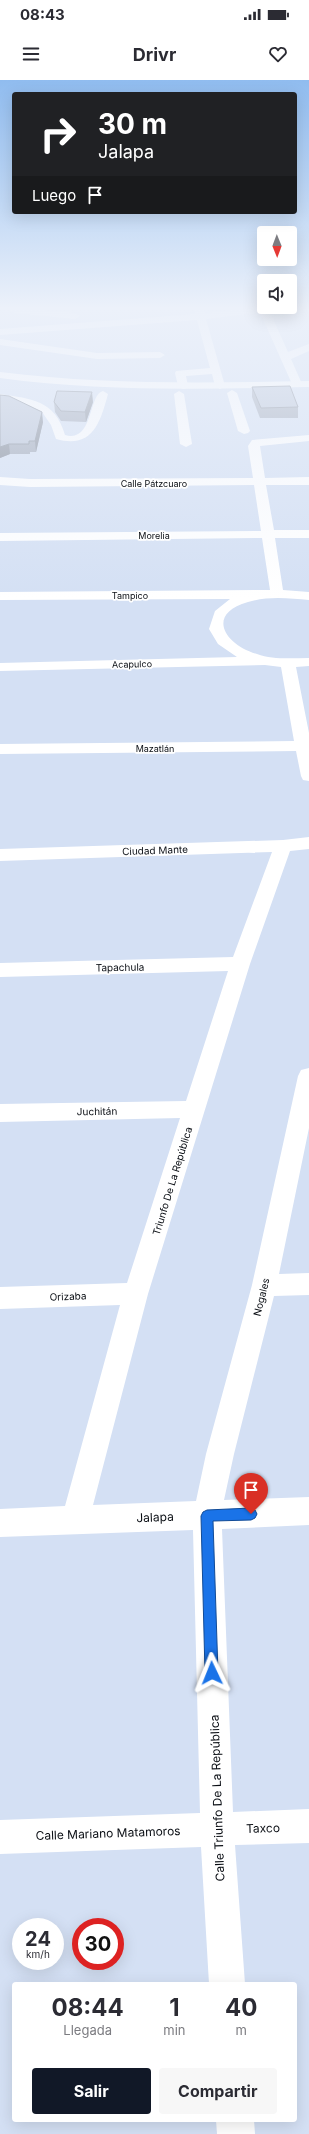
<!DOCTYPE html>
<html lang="es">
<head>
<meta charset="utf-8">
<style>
  :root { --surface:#fff; --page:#f7f7f7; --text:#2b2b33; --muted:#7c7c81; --accent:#111827 }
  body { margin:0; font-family:Inter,sans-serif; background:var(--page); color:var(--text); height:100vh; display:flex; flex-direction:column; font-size:15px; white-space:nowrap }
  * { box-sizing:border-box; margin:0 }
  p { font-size:13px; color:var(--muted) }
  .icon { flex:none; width:22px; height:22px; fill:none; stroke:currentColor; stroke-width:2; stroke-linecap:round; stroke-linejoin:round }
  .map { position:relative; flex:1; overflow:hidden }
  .panel { position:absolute; left:12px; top:1902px; width:285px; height:140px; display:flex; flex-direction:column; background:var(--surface); border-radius:4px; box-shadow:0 4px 16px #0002 }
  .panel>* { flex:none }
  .top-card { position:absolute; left:12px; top:12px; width:285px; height:122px; border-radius:4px; box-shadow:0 4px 16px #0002; background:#202124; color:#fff; overflow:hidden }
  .needle { width:26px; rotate:179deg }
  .fabs { position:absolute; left:257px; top:146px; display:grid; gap:8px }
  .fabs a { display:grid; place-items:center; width:40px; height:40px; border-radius:4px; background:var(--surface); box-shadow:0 4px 16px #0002; font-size:20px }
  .speed { position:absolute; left:12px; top:1838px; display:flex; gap:8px; font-size:20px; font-weight:700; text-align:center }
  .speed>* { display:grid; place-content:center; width:52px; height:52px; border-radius:50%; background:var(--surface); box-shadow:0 4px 16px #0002; line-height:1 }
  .speed small { font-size:10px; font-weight:400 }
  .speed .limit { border:6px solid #d22; background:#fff; color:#111 }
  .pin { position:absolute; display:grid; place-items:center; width:34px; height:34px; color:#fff; margin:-41px -17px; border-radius:50% 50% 50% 0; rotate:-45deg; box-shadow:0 0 4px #0007 }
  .pin .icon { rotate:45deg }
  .me { position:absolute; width:44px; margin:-22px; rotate:358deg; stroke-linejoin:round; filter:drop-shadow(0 0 3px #0008) }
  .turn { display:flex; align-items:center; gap:14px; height:84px; padding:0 20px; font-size:18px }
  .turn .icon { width:52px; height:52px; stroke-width:2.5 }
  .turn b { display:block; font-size:28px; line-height:34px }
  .then { display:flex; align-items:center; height:38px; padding:0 20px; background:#0003; gap:8px; font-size:15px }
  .eta { display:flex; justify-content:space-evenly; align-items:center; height:68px; text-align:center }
  .eta b { font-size:24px; font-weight:700; line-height:28px }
  .action { display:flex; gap:8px; margin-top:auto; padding:8px 20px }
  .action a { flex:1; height:46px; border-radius:4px; background:var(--accent); color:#fff; font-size:16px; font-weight:700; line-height:46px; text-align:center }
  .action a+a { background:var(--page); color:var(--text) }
  .status { display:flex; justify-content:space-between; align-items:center; height:28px; padding:0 20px; background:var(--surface); direction:ltr }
  .status svg { height:11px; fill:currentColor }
  header { display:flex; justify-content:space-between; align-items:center; height:52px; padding:0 20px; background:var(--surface); font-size:18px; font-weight:700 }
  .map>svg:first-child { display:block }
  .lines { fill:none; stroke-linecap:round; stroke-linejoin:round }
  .minor { fill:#fff; fill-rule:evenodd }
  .major { fill:#fff; fill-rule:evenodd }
  .wall { fill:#9da6b7 }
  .shaded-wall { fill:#7f8795 }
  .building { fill:#b6c1d5; stroke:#7f8795 }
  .route { fill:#1a73e8; stroke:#114b97 }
  .labels { text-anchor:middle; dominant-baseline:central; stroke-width:3.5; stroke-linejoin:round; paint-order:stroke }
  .far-street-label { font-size:9px; fill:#090d13; stroke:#fff }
  .street-label { font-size:10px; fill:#090d13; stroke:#fff }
  .near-street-label { font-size:12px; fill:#090d13; stroke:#fff }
</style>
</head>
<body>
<div class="status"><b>08:43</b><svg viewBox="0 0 49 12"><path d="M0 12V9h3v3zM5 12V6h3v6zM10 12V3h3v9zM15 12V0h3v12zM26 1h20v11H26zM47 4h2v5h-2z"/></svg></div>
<header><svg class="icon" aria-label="menu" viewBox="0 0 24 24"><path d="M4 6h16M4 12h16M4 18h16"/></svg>Drivr<svg class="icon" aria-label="heart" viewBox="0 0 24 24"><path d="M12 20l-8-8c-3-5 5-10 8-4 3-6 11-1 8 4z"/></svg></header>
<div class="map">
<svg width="309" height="2054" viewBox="0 0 309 2054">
  <rect width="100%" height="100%" fill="#d4e0f4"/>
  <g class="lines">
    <!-- minor -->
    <g class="minor">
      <path d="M10,230C23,230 73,229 80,236L75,239L15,233Z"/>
      <polygon points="194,230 204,230 205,233 235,230 269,230 288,272 309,264 309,271 291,279 302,304 301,306 293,306 292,304 259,230 255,233 206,239 225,306 220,309 215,306 212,294 186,296 188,306 187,308 183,309 178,306 175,293 176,291 210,288 197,240 0,255 0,249 195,234"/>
      <polygon points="0,259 97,273 160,272 165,275 160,278 97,279 0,265"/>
      <polygon points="232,310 237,313 250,351 248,353 244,354 238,351 227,313"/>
      <path d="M103,311L108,314C100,344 92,369 56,359L51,345L42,332L28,325L0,320V314C32,319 55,320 65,355C94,363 88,314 103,311Z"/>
      <polygon points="179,311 184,314 192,364 186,367 180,364 174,314"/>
      <path d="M309,355V361L260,366L265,398L309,397V405H266L274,450H309V458H275L283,510L309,512V520C289,518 267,516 248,522C205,534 225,565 257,574C273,580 292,578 309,578V586L296,587L309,653V701L303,700L301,696L296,671L0,674V664L294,661L281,587L265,585L0,591V583L237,577L218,564L209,549L215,531L230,519L0,520V512L270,510L262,458L0,461V453L261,451L254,405L30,407L0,405V397L30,399L253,398L248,366L252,360Z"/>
      <polygon points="309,757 309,769 290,771 250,884 148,1214 93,1425 196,1421 206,1374 252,1205 298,996 301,990 309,988 309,1048 279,1194 309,1193 309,1215 274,1216 234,1374 224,1420 309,1417 309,1445 222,1449 233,1732 309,1729 309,1763 235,1765 245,1904 209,1904 201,1767 0,1774 0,1740 200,1733 193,1450 0,1457 0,1429 65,1426 120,1225 0,1229 0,1207 127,1203 180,1038 0,1042 0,1024 186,1021 228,891 0,897 0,883 233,877 272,772 0,781 0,769 283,760"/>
      <polygon points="216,2040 254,2040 255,2054 217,2054"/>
    </g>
    <!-- major -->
    <path class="major" d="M0,292C103,305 205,303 309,301V307C205,309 103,312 0,298Z"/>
  </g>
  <!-- wall -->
  <g class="wall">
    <polygon points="252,307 298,327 298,338 260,338 252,317"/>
    <polygon points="0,315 43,342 36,372 30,372 30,374 10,374 0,378"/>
    <polygon points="54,322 93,322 86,342 61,341 55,332"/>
  </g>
  <!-- shaded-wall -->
  <g class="shaded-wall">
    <polygon points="92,312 93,322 86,342 85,332"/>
    <polygon points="42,332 43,342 36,372 35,361"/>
    <polygon points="9,364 10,374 0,378 0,367"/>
  </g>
  <!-- building -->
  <g class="building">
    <polygon points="290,306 298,327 261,328 252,307"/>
    <polygon points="57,311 92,312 85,332 61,331 54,322"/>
    <polygon points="0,315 9,316 42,332 35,361 29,361 29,364 9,364 0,367"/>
  </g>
  <!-- sky -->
  <linearGradient id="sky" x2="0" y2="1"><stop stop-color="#90bcef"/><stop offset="0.44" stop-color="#ecf1fa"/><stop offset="1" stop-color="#ecf1fa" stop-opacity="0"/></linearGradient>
  <rect width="309" height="518" fill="url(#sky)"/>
  <!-- route -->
  <polygon class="route" points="251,1428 255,1430 257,1434 255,1438 251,1440 213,1441 218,1593 216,1597 212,1599 207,1597 205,1593 201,1436 203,1432 207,1430"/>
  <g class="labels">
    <!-- far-street labels -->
    <g class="far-street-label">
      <text x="154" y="403">Calle Pátzcuaro</text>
      <text x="154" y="455">Morelia</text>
      <text x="130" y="515">Tampico</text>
      <text transform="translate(132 584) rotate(-1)">Acapulco</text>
      <text x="155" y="668">Mazatlán</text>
    </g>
    <!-- street labels -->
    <g class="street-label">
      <text transform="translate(155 770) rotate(-2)">Ciudad Mante</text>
      <text transform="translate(120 887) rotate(-1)">Tapachula</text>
      <text transform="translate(97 1031) rotate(-1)">Juchitán</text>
      <text transform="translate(172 1101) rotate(-73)">Triunfo De La República</text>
      <text transform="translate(68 1216) rotate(-2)">Orizaba</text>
      <text transform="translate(261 1217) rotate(-76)">Nogales</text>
    </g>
    <!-- near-street labels -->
    <g class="near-street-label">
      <text transform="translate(155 1437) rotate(-2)">Jalapa</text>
      <text transform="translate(217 1718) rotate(-92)">Calle Triunfo De La República</text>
      <text transform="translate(263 1748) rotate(-2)">Taxco</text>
      <text transform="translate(108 1753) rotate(-2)">Calle Mariano Matamoros</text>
    </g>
  </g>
</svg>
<div class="fabs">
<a><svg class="needle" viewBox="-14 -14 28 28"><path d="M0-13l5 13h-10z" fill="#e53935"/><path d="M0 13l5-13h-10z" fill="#7c7c81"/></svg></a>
<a><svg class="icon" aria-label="sound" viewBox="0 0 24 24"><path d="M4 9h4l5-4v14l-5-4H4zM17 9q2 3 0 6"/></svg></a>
</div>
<div class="speed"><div>24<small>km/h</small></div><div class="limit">30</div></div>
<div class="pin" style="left:251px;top:1434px;background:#d93025"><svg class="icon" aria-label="arrive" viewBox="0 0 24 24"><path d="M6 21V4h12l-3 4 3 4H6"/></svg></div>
<svg class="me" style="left:212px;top:1593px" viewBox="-20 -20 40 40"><path d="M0-17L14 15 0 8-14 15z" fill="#1a73e8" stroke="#fff" stroke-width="4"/></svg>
<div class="top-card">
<div class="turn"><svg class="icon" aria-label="right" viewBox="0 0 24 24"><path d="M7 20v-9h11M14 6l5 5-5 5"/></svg><div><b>30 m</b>Jalapa</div></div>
<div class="then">Luego<svg class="icon" aria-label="arrive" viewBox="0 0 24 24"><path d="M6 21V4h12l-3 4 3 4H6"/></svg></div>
</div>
<section class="panel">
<div class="eta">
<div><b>08:44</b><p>Llegada</p></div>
<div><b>1</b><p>min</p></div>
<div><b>40</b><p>m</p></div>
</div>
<div class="action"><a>Salir</a><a>Compartir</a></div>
</section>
</div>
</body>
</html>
